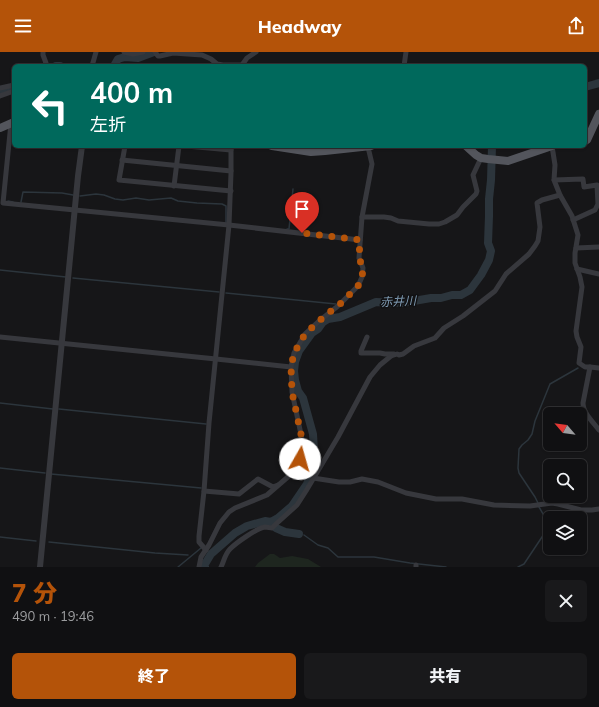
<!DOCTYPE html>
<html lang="ja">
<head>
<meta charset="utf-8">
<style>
  :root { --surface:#101012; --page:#19191b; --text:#f1f3f6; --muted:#9c9d9f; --line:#303032; --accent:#b45309 }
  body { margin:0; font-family:Mulish,"Noto Sans JP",sans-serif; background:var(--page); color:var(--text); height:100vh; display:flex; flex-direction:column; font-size:15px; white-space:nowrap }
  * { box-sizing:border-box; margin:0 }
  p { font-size:13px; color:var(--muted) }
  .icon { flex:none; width:22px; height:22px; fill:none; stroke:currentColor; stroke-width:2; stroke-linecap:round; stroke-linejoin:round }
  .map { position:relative; height:515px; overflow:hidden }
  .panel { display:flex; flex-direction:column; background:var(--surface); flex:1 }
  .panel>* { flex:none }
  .hud { position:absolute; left:12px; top:12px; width:575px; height:84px; border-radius:6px; box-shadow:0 1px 3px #0004,0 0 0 1px var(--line); background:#00695c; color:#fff; overflow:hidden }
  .needle { width:26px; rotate:298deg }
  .fabs { position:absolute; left:543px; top:355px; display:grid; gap:8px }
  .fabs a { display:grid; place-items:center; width:44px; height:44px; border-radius:6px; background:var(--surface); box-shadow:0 1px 3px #0004,0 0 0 1px var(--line); font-size:20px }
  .pin { position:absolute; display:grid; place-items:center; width:34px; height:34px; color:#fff; margin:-41px -17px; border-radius:50% 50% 50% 0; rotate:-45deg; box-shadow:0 0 4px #0007 }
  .pin .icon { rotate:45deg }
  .me { position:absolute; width:44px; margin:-22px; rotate:7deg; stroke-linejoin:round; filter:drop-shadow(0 0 3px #0008) }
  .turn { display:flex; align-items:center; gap:14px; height:84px; padding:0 12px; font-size:18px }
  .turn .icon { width:52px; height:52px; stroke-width:2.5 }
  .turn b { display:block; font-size:28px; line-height:34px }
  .round { display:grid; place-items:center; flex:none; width:42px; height:42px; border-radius:6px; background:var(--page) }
  .head { display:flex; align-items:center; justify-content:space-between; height:68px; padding:0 12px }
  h1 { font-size:24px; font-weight:800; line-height:30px; color:var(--accent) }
  .action { display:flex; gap:8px; margin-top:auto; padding:8px 12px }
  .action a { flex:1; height:46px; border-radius:6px; background:var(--accent); color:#fff; font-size:16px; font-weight:800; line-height:46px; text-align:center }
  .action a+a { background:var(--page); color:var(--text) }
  header { display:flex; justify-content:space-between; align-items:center; height:52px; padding:0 12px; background:var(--accent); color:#fff; font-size:18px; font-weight:800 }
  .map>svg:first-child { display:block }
  .green { fill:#1e261f }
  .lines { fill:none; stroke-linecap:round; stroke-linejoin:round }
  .stream { stroke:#2c353c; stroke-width:1.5 }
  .river { stroke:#2c353c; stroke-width:8 }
  .minor { stroke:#37383d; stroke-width:5 }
  .tertiary { stroke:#37383d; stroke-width:6 }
  .primary { stroke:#53555c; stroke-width:8 }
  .route { stroke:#b45309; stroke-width:7; stroke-dasharray:0 12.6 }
  .labels { text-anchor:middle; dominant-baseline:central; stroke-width:3; stroke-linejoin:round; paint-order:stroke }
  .water-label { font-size:12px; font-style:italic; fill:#7f9bb3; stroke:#111113 }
</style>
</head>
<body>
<header><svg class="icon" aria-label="menu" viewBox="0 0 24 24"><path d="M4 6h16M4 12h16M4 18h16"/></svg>Headway<svg class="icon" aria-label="share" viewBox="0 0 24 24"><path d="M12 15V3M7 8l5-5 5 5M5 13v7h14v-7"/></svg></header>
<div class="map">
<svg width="599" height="515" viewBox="0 0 599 515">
  <rect width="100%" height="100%" fill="#161618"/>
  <!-- green -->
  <polygon class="green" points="270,502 274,502 280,506 292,504 308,507 321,515 255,515 258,511"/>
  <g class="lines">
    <!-- stream -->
    <g class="stream">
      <polyline points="80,144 96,142 104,143 115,147 123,148 136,146 149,148 171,146 178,149 197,151 222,152 226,154 226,171"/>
      <polyline points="8,149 13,150"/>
      <polyline points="21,150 23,140 62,141 73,143"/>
      <polyline points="287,177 289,177 293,137"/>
      <polyline points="0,218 66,225"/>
      <polyline points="73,226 219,240"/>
      <polyline points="226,241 336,252"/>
      <polyline points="0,351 53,357"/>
      <polyline points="59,357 206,372"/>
      <polyline points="0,416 45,421"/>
      <polyline points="51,422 201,436"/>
      <polyline points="538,451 535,445 519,421 518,416 519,397 522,393 528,388 532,382 535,369 550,332 578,316"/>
      <polyline points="304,483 318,493 328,496 338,505 374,505 410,511 446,515"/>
      <polyline points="0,485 36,489"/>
      <polyline points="49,490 155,501 188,503"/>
      <polyline points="178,515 201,496"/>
      <polyline points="518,515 524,512 544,482 546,475 546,467 539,455"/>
    </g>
    <!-- river -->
    <g class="river">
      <polyline points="56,14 60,14"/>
      <polyline points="114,14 118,7 125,5 138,6 154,0"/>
      <polyline points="585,35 599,31"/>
      <polyline points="0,39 14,35"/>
      <polyline points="276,476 285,480 299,482"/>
      <polyline points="205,515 205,512 211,502 235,481 247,474 265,469 271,470 278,466 292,454 307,432 313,414 314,399 313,382 303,346 298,339 295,328 294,319 295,310 299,299 312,281 318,277 323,270 328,267 340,265 376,250 402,251 431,246 441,246 452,243 461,243 470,238 481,223 489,208 491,199 488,191 489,164 489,147 491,128 492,94"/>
    </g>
    <!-- minor -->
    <g class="minor">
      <polyline points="43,0 43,3 46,11 44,14"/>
      <polyline points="124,0 133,2 143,0"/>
      <polyline points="155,0 158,4 160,4 173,1 202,3 211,7 217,12 223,13 242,13"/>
      <polyline points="92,14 96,0"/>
      <polyline points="242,14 242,13 247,6 256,0"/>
      <polyline points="404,14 406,0"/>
      <polyline points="0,36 14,33"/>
      <polyline points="0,44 14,39"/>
      <polyline points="11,71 3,151 229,173 360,188"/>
      <polyline points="125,94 119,128 231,139"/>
      <polyline points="186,94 231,98"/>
      <path d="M552,94L555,113L554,128L560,143L572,164L578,183L575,201V211L580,225L582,235L576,279L577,285L581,295L579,311L585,315H590L583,351C583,361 593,370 599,378"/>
      <polyline points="122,108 231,119"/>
      <polyline points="554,128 583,127 584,135 597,133 598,152 595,158 573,168"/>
      <polyline points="174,134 179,94"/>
      <polyline points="362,165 384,165 391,166 398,169 429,172 439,172 445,170 457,163 463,155 476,142 477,139 473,123 481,106"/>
      <polyline points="576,196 599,195"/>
      <polyline points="577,217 599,222"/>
      <polyline points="0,285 216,307 291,315"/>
      <polyline points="367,285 361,299 361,301 380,301 385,302 394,302"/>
      <polyline points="590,315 599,316"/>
      <polyline points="313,426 339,430 350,430 362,427 378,430 406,441 436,447 462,447 494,453 530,454 552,451 558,452 581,458 592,458 599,457"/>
      <polyline points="204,439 239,442 258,427 273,435 278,433"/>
      <polyline points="206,498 199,490 199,484 204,439 209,371 229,173 231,121 231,94"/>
      <polyline points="199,515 201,505 209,493 220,471 229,460 235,456 267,443 289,424 295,416 300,407 302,387 292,340 291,315 294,301 305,282 319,269 338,254 358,234 362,225 363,216 359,206 362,165 372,112 368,95 369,94"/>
      <path d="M221,515C224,509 225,502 230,497C236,491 257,476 265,475C268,475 270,476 272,476L276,472L297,453L306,439L338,385L370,325L380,313L391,304L397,302L399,303L403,302L414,294L435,286L444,276L463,264L495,239L506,222L529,202L535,194L538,189L540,175L537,151L542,148L560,143"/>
      <polyline points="416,515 416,513"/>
    </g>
    <!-- tertiary -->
    <polyline class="tertiary" points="40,515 78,124 82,94"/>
    <!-- primary -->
    <g class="primary">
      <polyline points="0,76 14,70"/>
      <polyline points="585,89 587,88 599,62"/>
      <polyline points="272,94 311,100 325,99 371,94"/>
      <polyline points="466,94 476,103 481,106 488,107 508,109 552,94"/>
    </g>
  </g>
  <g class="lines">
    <!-- route -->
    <polyline class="route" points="300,407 302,387 292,340 291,315 294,301 305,282 319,269 331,259 338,254 358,234 362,226 363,216 359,206 360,188 302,181"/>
  </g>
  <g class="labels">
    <!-- water labels -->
    <g class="water-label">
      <text transform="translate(398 249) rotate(-2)">赤井川</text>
    </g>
  </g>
</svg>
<div class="fabs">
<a><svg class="needle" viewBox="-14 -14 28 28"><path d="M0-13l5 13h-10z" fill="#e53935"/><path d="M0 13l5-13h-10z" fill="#9c9d9f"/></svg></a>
<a><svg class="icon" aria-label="search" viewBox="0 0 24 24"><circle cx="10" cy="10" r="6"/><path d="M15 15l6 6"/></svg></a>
<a><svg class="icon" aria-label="layers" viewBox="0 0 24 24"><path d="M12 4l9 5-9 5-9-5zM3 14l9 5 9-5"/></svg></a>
</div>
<div class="pin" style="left:302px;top:181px;background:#d93025"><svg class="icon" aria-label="arrive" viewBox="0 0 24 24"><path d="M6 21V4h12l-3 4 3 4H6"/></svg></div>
<svg class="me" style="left:300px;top:407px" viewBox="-20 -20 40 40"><circle r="19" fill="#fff"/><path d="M0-13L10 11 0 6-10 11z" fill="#b45309"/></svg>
<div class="hud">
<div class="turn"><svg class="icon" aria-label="left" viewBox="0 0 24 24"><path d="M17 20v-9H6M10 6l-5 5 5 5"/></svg><div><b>400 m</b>左折</div></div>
</div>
</div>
<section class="panel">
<div class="head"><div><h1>7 分</h1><p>490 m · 19:46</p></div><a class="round"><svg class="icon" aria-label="close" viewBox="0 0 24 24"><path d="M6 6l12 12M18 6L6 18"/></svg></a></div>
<div class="action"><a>終了</a><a>共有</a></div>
</section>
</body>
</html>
